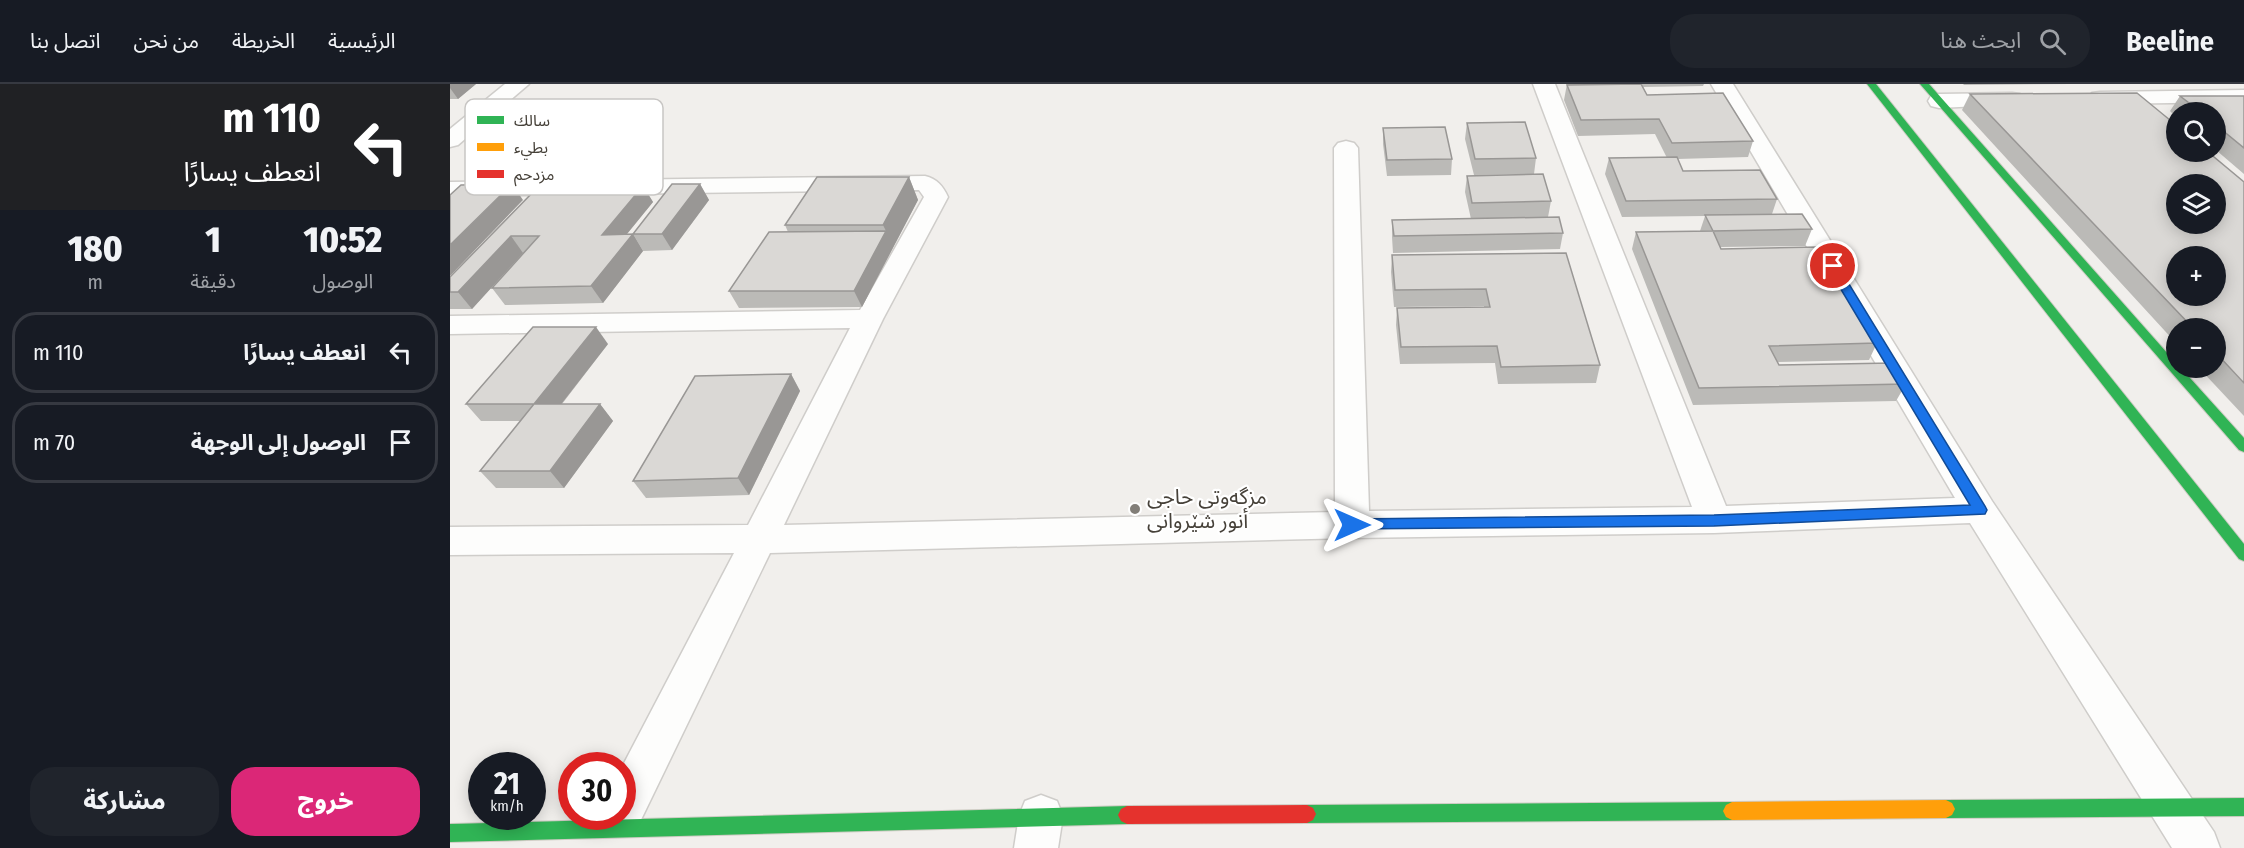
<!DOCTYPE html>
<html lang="ar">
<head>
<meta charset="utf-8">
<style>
  :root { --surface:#171b24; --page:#20242c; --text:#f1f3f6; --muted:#9ea1a6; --line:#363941; --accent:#db2777 }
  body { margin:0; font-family:"Fira Sans Condensed","Noto Sans Arabic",sans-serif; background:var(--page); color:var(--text); direction:rtl; height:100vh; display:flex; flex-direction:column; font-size:22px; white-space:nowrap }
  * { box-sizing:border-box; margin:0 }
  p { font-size:20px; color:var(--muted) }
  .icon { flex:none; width:33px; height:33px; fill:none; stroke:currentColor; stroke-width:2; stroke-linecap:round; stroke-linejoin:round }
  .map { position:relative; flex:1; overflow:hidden; direction:ltr }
  .side { display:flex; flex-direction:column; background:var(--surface); width:450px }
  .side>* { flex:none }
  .banner { background:#202124; color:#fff; overflow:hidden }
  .controls { position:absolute; left:1716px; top:18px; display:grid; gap:12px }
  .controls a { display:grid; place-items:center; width:60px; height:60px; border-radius:50%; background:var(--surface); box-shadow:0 3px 15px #0003; font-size:30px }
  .speed { position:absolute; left:18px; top:668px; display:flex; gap:12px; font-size:30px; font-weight:700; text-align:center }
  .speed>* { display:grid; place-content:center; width:78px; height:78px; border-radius:50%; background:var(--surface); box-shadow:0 3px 15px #0003; line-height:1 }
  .speed small { font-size:15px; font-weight:400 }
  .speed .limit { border:9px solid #d22; background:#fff; color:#111 }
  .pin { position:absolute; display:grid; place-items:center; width:51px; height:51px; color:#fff; margin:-26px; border:3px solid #fff; border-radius:50%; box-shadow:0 2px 6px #0007 }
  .me { position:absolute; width:66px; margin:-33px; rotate:90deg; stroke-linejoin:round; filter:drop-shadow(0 0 4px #0008) }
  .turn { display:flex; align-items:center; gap:21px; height:126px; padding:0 30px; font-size:27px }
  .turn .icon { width:78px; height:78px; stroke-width:2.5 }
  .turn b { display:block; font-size:42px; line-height:51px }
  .eta { display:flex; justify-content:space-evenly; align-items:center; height:102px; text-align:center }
  .eta b { font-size:36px; font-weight:800; line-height:42px }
  .action { display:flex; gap:12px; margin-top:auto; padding:12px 30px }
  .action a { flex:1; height:69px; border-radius:24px; background:var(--accent); color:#fff; font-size:24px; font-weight:800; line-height:69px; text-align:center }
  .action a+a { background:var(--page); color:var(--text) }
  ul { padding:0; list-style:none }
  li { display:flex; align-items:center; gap:18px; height:81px; margin:0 12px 9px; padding:0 18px; border:3px solid var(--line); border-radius:24px }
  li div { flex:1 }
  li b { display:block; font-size:22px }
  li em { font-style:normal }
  header { display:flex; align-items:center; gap:36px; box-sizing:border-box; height:84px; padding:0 30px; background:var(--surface); border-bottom:2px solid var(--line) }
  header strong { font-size:28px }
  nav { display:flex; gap:33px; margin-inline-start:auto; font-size:21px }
  .search { width:420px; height:54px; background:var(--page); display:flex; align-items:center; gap:15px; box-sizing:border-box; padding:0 21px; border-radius:24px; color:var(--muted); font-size:22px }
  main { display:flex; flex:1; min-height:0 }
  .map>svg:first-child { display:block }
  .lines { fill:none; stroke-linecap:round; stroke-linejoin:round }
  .street-casing { stroke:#cfcdca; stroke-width:3 }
  .fast-casing { stroke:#cfccc4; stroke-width:2 }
  .slow-casing { stroke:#cfccc4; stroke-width:2 }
  .jam-casing { stroke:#cfccc4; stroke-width:2 }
  .street { fill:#fdfdfc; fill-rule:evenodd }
  .fast { fill:#30b455; fill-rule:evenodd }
  .slow { fill:#ff9f0a; fill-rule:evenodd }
  .jam { fill:#e5322d; fill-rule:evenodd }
  .wall { fill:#bbbab7 }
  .shaded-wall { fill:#999795 }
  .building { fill:#dad8d5; stroke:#999795; stroke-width:1.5; fill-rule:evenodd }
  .route { fill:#1a73e8; stroke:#114b97; stroke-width:1.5 }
  .poi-dot { fill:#827e78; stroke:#fff; stroke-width:2 }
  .labels { text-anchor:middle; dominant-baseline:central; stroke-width:4.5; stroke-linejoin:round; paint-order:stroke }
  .poi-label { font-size:21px; fill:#464139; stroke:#fff; text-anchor:start }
  .key { fill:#fff; stroke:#c8c6c4; stroke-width:1.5 }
  .key-label { font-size:16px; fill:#464139 }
</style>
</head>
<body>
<header>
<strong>Beeline</strong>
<div class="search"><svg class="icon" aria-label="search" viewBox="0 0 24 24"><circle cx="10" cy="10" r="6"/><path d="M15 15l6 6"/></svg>ابحث هنا</div>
<nav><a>الرئيسية</a><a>الخريطة</a><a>من نحن</a><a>اتصل بنا</a></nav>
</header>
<main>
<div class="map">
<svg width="1794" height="764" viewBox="0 0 1794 764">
  <rect width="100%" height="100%" fill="#f1efec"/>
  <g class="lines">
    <defs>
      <g id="street">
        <polygon points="55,0 79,0 8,61 0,63 0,45"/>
        <path d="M1083,0H1105L1276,422L1505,414L1261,0H1283L1542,417L1764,748L1770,764H1722L1520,439L1264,449L902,454L320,469L187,744L172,750L157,744L151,732H172V683L284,469L0,471V443L298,441L400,244L0,250V232L410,226L474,113L469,106L0,112V98L475,92C487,95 493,102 498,113L433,235L334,441L885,428L884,64L888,59L896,57L904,59L908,64L919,427L1242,423Z"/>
        <polygon points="1794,6 1794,18 1650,20 1642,19 1639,14 1642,9 1650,8"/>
        <polygon points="1562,9 1570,10 1573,15 1570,20 1489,24 1481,22 1478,17 1481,12 1489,10"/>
        <polygon points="591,711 607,717 613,732 608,764 564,764 569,732 575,717"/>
      </g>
      <g id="fast">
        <polygon points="1417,0 1426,0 1794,460 1794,477 1789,475"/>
        <polygon points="1470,0 1479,0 1726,279 1726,284 1731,284 1794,354 1794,368 1789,366"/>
        <polygon points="1794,714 1794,732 1496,734 1490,731 1487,725 1490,719 1496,716"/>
        <polygon points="1282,718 1288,721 1291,727 1288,733 1282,736 857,739 851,736 848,730 851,724 857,721"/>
        <polygon points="677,722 683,725 686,731 683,737 677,740 0,758 0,740"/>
      </g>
      <polygon id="slow" points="1496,716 1502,719 1505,725 1502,731 1496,734 1282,736 1276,733 1273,727 1276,721 1282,718"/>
      <polygon id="jam" points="857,721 863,724 866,730 863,736 857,739 677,740 671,737 668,731 671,725 677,722"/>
    </defs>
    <!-- street casing -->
    <use href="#street" class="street-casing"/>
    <!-- fast casing -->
    <use href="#fast" class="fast-casing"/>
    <!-- slow casing -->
    <use href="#slow" class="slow-casing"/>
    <!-- jam casing -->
    <use href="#jam" class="jam-casing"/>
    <!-- street -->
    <use href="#street" class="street"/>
    <!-- fast -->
    <use href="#fast" class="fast"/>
    <!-- slow -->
    <use href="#slow" class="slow"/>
    <!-- jam -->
    <use href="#jam" class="jam"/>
  </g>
  <!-- wall -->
  <g class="wall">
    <polygon points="0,0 26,0 8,15 0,15"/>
    <polygon points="1117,0 1254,0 1253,2 1193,3 1197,11 1303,57 1298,73 1227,75 1233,87 1327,115 1322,130 1362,145 1355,162 1271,163 1271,165 1427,259 1419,276 1328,278 1329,281 1456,300 1446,317 1243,321 1182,165 1186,148 1250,147 1255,132 1172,133 1155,90 1159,74 1217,74 1205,50 1128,52 1114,16"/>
    <polygon points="1513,0 1620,0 1514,1"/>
    <polygon points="1520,10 1794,98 1794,332 1749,284 1766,284 1766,244 1726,244 1726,259 1512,26"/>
    <polygon points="1730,12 1794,12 1794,90 1766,66 1766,28 1726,28 1726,33 1720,27"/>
    <polygon points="1017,39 1086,74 1084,90 1024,91 1015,55"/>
    <polygon points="933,44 1002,75 1001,91 937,92 933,60"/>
    <polygon points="1017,92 1101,117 1098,133 1113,149 1110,165 943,169 942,153 942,136 1021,135 1015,108"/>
    <polygon points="459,93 468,116 412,223 289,224 279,207 338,148 335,141"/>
    <polygon points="250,100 259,116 222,166 193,167 183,150"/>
    <polygon points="193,102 203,118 177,150 183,150 193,167 153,219 55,221 42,204 73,169 22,225 0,225 0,193 87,104"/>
    <polygon points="1116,169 1150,281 1146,299 1048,300 1045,279 950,280 946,241 947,224 1034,223 1034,222 944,223 941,188 942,171"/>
    <polygon points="158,260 112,320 150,320 163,337 114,404 46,404 30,387 71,337 31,337 16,320"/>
    <polygon points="341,290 350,307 299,411 196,414 183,397"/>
  </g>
  <!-- shaded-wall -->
  <g class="shaded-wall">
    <polygon points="0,0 26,0 8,15 0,4"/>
    <polygon points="459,93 468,116 412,223 404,207 436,147 433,141"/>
    <polygon points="62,100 73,116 0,192 0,161"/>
    <polygon points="250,100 259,116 222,166 212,150"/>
    <polygon points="193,102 203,118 163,167 152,151"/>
    <polygon points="183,150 193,167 153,219 141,202"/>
    <polygon points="61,152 73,169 22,225 8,208"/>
    <polygon points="146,243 158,260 98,337 84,320"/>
    <polygon points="341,290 350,307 299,411 288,394"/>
    <polygon points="150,320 163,337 114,404 100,387"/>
  </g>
  <!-- building -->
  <g class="building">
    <polygon points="1191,0 1197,11 1273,9 1303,57 1222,59 1209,35 1131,36 1117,1"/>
    <path d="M1687,9L1726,41V68H1758L1794,98V299L1766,269V244H1743L1520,10ZM1726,100H1766V140H1726ZM1726,172H1766V212H1726Z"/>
    <polygon points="1730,12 1794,12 1794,64 1766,41 1766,28 1751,28"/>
    <polygon points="1075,38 1086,74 1025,75 1017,39"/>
    <polygon points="995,43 1002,75 937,76 933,44"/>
    <polygon points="1227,73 1233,87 1310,86 1327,115 1176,117 1159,74"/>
    <polygon points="1093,90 1101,117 1022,119 1017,92"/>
    <polygon points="367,93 459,93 433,141 335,141"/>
    <polygon points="62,100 0,161 0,111 11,101"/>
    <polygon points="222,100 250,100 212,150 183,150"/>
    <polygon points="193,102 152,151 183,150 141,202 42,204 89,152 61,152 8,208 0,208 0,193 87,104"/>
    <polygon points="1352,130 1362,145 1263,147 1271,165 1368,163 1427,259 1319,262 1329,281 1443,279 1456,300 1249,304 1186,148 1263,147 1255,131"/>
    <polygon points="1109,133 1113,149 944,152 942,136"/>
    <polygon points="436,147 404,207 279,207 319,148"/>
    <polygon points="1116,169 1150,281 1051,283 1047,262 951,263 947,224 1040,223 1036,205 945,206 942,171"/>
    <polygon points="83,243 146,243 84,320 150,320 100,387 30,387 84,320 16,320"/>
    <polygon points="341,290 288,394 183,397 245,292"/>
  </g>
  <!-- route -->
  <polygon class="route" points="1383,179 1388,182 1535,422 1537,426 1535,430 1264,442 897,445 895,441 897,437 902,435 1264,431 1520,421 1377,182"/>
  <!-- markers -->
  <circle class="poi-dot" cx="685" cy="425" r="6"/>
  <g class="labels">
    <!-- poi labels -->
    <g class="poi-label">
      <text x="697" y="413">مزگەوتی حاجی<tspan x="697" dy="24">أنور شێروانی</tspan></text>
    </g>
  </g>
  <!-- legend -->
  <rect x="15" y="15" width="198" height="96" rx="9" class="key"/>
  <rect x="27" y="32" width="27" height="8" fill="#30b455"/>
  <rect x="27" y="59" width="27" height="8" fill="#ff9f0a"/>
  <rect x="27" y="86" width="27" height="8" fill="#e5322d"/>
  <g class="key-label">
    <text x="64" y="42">سالك</text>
    <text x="64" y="69">بطيء</text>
    <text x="64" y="96">مزدحم</text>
  </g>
</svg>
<div class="controls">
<a><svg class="icon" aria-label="search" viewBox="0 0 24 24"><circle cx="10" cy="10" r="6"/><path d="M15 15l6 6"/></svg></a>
<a><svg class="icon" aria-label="layers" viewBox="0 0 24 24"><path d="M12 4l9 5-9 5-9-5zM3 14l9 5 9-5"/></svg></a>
<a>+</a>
<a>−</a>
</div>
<div class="speed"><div>21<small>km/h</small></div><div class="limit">30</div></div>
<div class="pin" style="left:1383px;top:182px;background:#d93025"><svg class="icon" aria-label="arrive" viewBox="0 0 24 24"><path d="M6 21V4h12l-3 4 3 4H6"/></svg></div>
<svg class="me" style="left:902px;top:441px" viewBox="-20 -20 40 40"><path d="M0-17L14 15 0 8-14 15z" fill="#1a73e8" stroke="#fff" stroke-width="4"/></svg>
</div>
<section class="side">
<div class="banner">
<div class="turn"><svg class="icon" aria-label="left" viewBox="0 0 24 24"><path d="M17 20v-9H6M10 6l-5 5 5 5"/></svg><div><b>110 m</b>انعطف يسارًا</div></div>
</div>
<div class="eta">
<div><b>10:52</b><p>الوصول</p></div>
<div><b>1</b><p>دقيقة</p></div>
<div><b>180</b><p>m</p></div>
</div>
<ul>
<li><svg class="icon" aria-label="left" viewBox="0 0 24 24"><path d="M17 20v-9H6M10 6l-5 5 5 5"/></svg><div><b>انعطف يسارًا</b></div><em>110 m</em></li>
<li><svg class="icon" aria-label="arrive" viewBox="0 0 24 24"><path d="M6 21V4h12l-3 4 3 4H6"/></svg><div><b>الوصول إلى الوجهة</b></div><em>70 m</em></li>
</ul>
<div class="action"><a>خروج</a><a>مشاركة</a></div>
</section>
</main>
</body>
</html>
